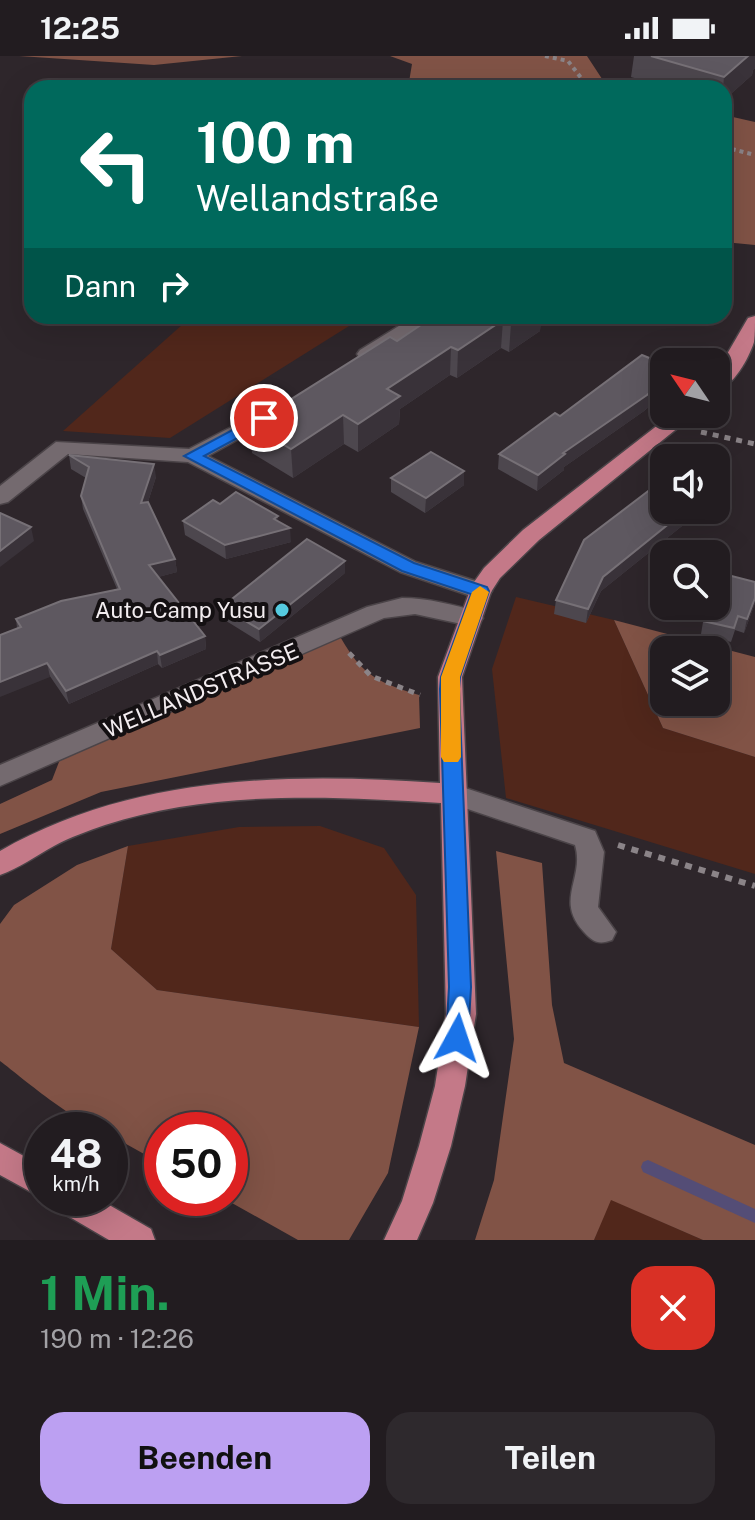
<!DOCTYPE html>
<html lang="de">
<head>
<meta charset="utf-8">
<style>
  :root { --surface:#221c20; --page:#2e292d; --text:#f1f3f6; --muted:#a2a1a5; --line:#3f3a3e; --accent:#bca0f2 }
  body { margin:0; font-family:"Public Sans",sans-serif; background:var(--page); color:var(--text); height:100vh; display:flex; flex-direction:column; font-size:30px; white-space:nowrap }
  * { box-sizing:border-box; margin:0 }
  p { font-size:26px; color:var(--muted) }
  .icon { flex:none; width:44px; height:44px; fill:none; stroke:currentColor; stroke-width:2; stroke-linecap:round; stroke-linejoin:round }
  .map { position:relative; height:1184px; overflow:hidden }
  .side { display:flex; flex-direction:column; background:var(--surface); flex:1 }
  .side>* { flex:none }
  .banner { position:absolute; left:24px; top:24px; width:708px; height:244px; border-radius:24px; box-shadow:0 8px 32px #0002,0 0 0 2px var(--line); background:#00695c; color:#fff; overflow:hidden }
  .needle { width:52px; rotate:305deg }
  .controls { position:absolute; left:650px; top:292px; display:grid; gap:16px }
  .controls a { display:grid; place-items:center; width:80px; height:80px; border-radius:16px; background:var(--surface); box-shadow:0 8px 32px #0002,0 0 0 2px var(--line); font-size:40px }
  .speed { position:absolute; left:24px; top:1056px; display:flex; gap:16px; font-size:40px; font-weight:700; text-align:center }
  .speed>* { display:grid; place-content:center; width:104px; height:104px; border-radius:50%; background:var(--surface); box-shadow:0 8px 32px #0002,0 0 0 2px var(--line); line-height:1 }
  .speed small { font-size:20px; font-weight:400 }
  .speed .limit { border:12px solid #d22; background:#fff; color:#111 }
  .pin { position:absolute; display:grid; place-items:center; width:68px; height:68px; color:#fff; margin:-34px; border:4px solid #fff; border-radius:50%; box-shadow:0 2px 8px #0007 }
  .me { position:absolute; width:88px; margin:-44px; rotate:5deg; stroke-linejoin:round; filter:drop-shadow(0 0 6px #0008) }
  .turn { display:flex; align-items:center; gap:28px; height:168px; padding:0 40px; font-size:36px }
  .turn .icon { width:104px; height:104px; stroke-width:2.5 }
  .turn b { display:block; font-size:56px; line-height:68px }
  .then { display:flex; align-items:center; height:76px; padding:0 40px; background:#0003; gap:16px; font-size:30px }
  .round { display:grid; place-items:center; flex:none; width:84px; height:84px; border-radius:24px; background:var(--page) }
  .headline { display:flex; align-items:center; justify-content:space-between; height:136px; padding:0 40px }
  h1 { font-size:48px; font-weight:700; line-height:60px; color:#1e9e55 }
  .action { display:flex; gap:16px; margin-top:auto; padding:16px 40px }
  .action a { flex:1; height:92px; border-radius:24px; background:var(--accent); color:#111; font-size:32px; font-weight:700; line-height:92px; text-align:center }
  .action a+a { background:var(--page); color:var(--text) }
  .status { display:flex; justify-content:space-between; align-items:center; height:56px; padding:0 40px; background:var(--surface); direction:ltr }
  .status svg { height:22px; fill:currentColor }
  .map>svg:first-child { display:block }
  .green { fill:#51271b }
  .forest { fill:#815346; fill-rule:evenodd }
  .lines { fill:none; stroke-linecap:round; stroke-linejoin:round }
  .stream { fill:#544d76; fill-rule:evenodd }
  .minor-casing { stroke:#4b4448; stroke-width:3 }
  .major-casing { stroke:#4b4448; stroke-width:3 }
  .path-far2 { stroke:#8b8488; stroke-width:4; stroke-dasharray:4 4; stroke-linecap:butt }
  .path-far1 { stroke:#8b8488; stroke-width:5; stroke-dasharray:6 6; stroke-linecap:butt }
  .path { stroke:#8b8488; stroke-width:6; stroke-dasharray:7 7; stroke-linecap:butt }
  .minor { fill:#746a6f; fill-rule:evenodd }
  .major { fill:#c47988; fill-rule:evenodd }
  .wall { fill:#4d474e }
  .shaded-wall { fill:#393239 }
  .building { fill:#5e5860; stroke:#767076; stroke-width:2 }
  .route { fill:#1a73e8; stroke:#114b97; stroke-width:2 }
  .slow { fill:#f59e0b }
  .poi-dot { fill:#55cadf; stroke:#141012; stroke-width:3 }
  .labels { text-anchor:middle; dominant-baseline:central; stroke-width:8; stroke-linejoin:round; paint-order:stroke }
  .poi-label { font-size:22px; fill:#f3edf0; stroke:#141012; text-anchor:end }
  .street-label { font-size:22px; fill:#f3edf0; stroke:#141012 }
</style>
</head>
<body>
<div class="status"><b>12:25</b><svg viewBox="0 0 49 12"><path d="M0 12V9h3v3zM5 12V6h3v6zM10 12V3h3v9zM15 12V0h3v12zM26 1h20v11H26zM47 4h2v5h-2z"/></svg></div>
<div class="map">
<svg width="755" height="1184" viewBox="0 0 755 1184">
  <rect width="100%" height="100%" fill="#2e262b"/>
  <!-- green -->
  <g class="green">
    <polygon points="192,260 365,260 170,382 63,375"/>
    <polygon points="516,541 614,564 663,672 755,701 755,818 506,742 492,613"/>
    <polygon points="320,770 384,792 416,839 419,971 157,934 111,893 128,790 239,771"/>
    <polygon points="610,1143 703,1184 594,1184"/>
  </g>
  <!-- forest -->
  <g class="forest">
    <polygon points="19,0 242,0 154,9"/>
    <polygon points="390,0 587,0 608,32 408,32 412,8"/>
    <polygon points="724,59 755,66 755,189 724,186"/>
    <path d="M614,564L755,601V701L663,672ZM716,594V646H664V594Z"/>
    <path d="M337,575C360,617 373,625 419,639L420,672L101,736L0,778V748L52,724L64,693Z"/>
    <path d="M128,790L111,893L157,934L419,971L388,1117L349,1184H298L223,1142H230V1074H162V1108L110,1079V1074C82,1074 24,1023 0,1005V868L14,849L77,809Z"/>
    <polygon points="496,795 542,807 552,949 564,1007 755,1089 755,1184 703,1184 611,1144 594,1184 475,1184 494,1124 514,983"/>
  </g>
  <g class="lines">
    <!-- stream -->
    <polygon class="stream" points="648,1104 755,1153 755,1167 643,1116 641,1111 643,1106"/>
    <defs>
      <g id="minor">
        <polygon points="415,260 438,260 374,302 360,302 357,298 360,294"/>
        <polygon points="278,347 288,353 285,357 208,400 416,506 488,529 492,535 488,541 480,543 400,516 188,406 68,398 8,446 0,448 0,430 56,386 189,393"/>
        <path d="M402,542C428,542 454,549 479,556L483,562L479,568L471,570L415,558L384,562L0,730V709L367,551Z"/>
        <path d="M453,728L595,775L604,796L598,851L616,876L612,884C599,889 593,886 584,876C554,844 585,822 575,789L444,745L440,738L444,731Z"/>
      </g>
      <g id="major">
        <path d="M755,260C755,268 755,278 754,286C749,302 733,331 716,335V317L748,262Z"/>
        <path d="M672,358H695L539,484L500,522L491,536L462,621L476,958L465,1030L451,1090L433,1147L417,1184H384L402,1145L419,1090L435,1030L446,958L441,747C331,740 212,734 105,769C88,775 70,781 54,790C36,800 19,812 0,819V795C135,718 289,717 440,727L438,621L472,529L484,512L523,474Z"/>
        <polygon points="0,1087 42,1110 42,1142 0,1119"/>
        <polygon points="51,1142 97,1142 151,1173 155,1184 109,1184 56,1153"/>
      </g>
    </defs>
    <!-- minor casing -->
    <use href="#minor" class="minor-casing"/>
    <!-- major casing -->
    <use href="#major" class="major-casing"/>
    <!-- path-far2 -->
    <g class="path-far2">
      <polyline points="545,0 568,5 589,32"/>
      <polyline points="724,91 755,99"/>
    </g>
    <!-- path-far1 -->
    <g class="path-far1">
      <polyline points="701,376 755,388"/>
      <polyline points="349,597 371,620 420,639"/>
    </g>
    <!-- path -->
    <polyline class="path" points="618,789 755,830"/>
    <!-- minor -->
    <use href="#minor" class="minor"/>
    <!-- major -->
    <use href="#major" class="major"/>
  </g>
  <!-- wall -->
  <g class="wall">
    <polygon points="634,0 755,0 755,12 753,14 752,19 724,44 724,32 669,32 631,21"/>
    <polygon points="434,260 543,260 541,262 540,275 509,296 501,292 457,322 450,319 400,353 399,368 358,396 344,388 293,422 252,397 250,369 397,285"/>
    <polygon points="670,260 687,260 685,264"/>
    <polygon points="664,308 664,338 644,355 564,411 564,414 537,435 498,413 499,398"/>
    <polygon points="69,399 156,421 148,446 175,503 177,516 158,521 205,580 206,593 162,612 158,608 69,648 17,572 16,563 117,533 83,453 81,440 86,422 71,413"/>
    <polygon points="464,415 464,429 425,457 391,436 391,422"/>
    <polygon points="220,448 278,465 291,486 226,503 185,479 183,465"/>
    <polygon points="664,454 707,454 697,463 692,462 601,535 586,567 554,558 556,544"/>
    <polygon points="345,517 260,586 223,563 222,551"/>
    <polygon points="755,547 744,577 735,574 731,586 701,578 703,566 694,563 697,550"/>
  </g>
  <!-- shaded-wall -->
  <g class="shaded-wall">
    <polygon points="748,0 755,0 755,12 753,14 752,19 724,44 724,32 723,32 724,21"/>
    <polygon points="522,260 543,260 541,262 540,275 509,296 511,268"/>
    <polygon points="503,264 501,292 457,322 458,294"/>
    <polygon points="451,291 450,319 400,353 399,368 358,396 358,368 387,333"/>
    <polygon points="664,324 664,338 644,355 564,411 564,414 537,435 538,419 563,397"/>
    <polygon points="343,359 344,388 293,422 291,393"/>
    <polygon points="154,408 156,421 143,461 141,447"/>
    <polygon points="464,415 464,429 425,457 426,442"/>
    <polygon points="724,428 722,442 716,447 716,435"/>
    <polygon points="686,454 693,454 692,462 601,535 586,567 588,553 603,521"/>
    <polygon points="698,454 707,454 697,463"/>
    <polygon points="278,460 279,474 290,472 291,486 226,503 225,489"/>
    <polygon points="31,471 34,485 0,511 0,495"/>
    <polygon points="175,503 177,516 151,523 149,509"/>
    <polygon points="345,505 345,517 260,586 259,573"/>
    <polygon points="755,542 755,547 744,577 747,563"/>
    <polygon points="205,580 206,593 162,612 160,599"/>
    <polygon points="157,595 158,608 69,648 66,635"/>
    <polygon points="47,607 50,621 0,641 0,626"/>
  </g>
  <!-- building -->
  <g class="building">
    <polygon points="651,0 748,0 724,21"/>
    <polygon points="434,260 522,260 511,268 503,264 458,294 451,291 387,333 400,340 358,368 343,359 291,393 250,369 390,281 397,285"/>
    <polygon points="642,299 664,308 664,324 647,339 563,397 565,398 538,419 499,398 555,357 560,360"/>
    <polygon points="431,396 464,415 426,442 391,422"/>
    <polygon points="69,399 154,408 141,447 148,446 175,503 149,509 205,580 160,599 157,595 66,635 47,607 0,626 0,579 21,571 16,563 61,545 120,533 81,440 89,411"/>
    <polygon points="664,423 664,454 686,454 603,521 588,553 556,544 584,484"/>
    <polygon points="716,423 724,428 716,435"/>
    <polygon points="236,436 278,460 274,463 290,472 225,489 183,465 213,444 220,448"/>
    <polygon points="0,457 31,471 0,495"/>
    <polygon points="307,483 345,505 259,573 222,551"/>
    <polygon points="716,516 755,526 755,542 747,563 738,560 734,572 703,565 708,553 698,550 716,550"/>
  </g>
  <!-- route -->
  <polygon class="route" points="264,357 271,362 269,365 204,400 414,507 487,531 489,535 460,621 459,633 471,931 468,982 465,989 457,992 449,989 446,982 449,931 440,633 441,621 471,538 402,515 184,400"/>
  <!-- slow -->
  <polygon class="slow" points="480,530 489,536 460,621 461,701 458,706 444,706 441,701 441,621 472,536"/>
  <!-- markers -->
  <circle class="poi-dot" cx="282" cy="554" r="8"/>
  <g class="labels">
    <!-- poi labels -->
    <g class="poi-label">
      <text x="266" y="554">Auto-Camp Yusu</text>
    </g>
    <!-- street labels -->
    <g class="street-label">
      <text transform="translate(201 634) rotate(-23)">WELLANDSTRASSE</text>
    </g>
  </g>
</svg>
<div class="controls">
<a><svg class="needle" viewBox="-14 -14 28 28"><path d="M0-13l5 13h-10z" fill="#e53935"/><path d="M0 13l5-13h-10z" fill="#a2a1a5"/></svg></a>
<a><svg class="icon" aria-label="sound" viewBox="0 0 24 24"><path d="M4 9h4l5-4v14l-5-4H4zM17 9q2 3 0 6"/></svg></a>
<a><svg class="icon" aria-label="search" viewBox="0 0 24 24"><circle cx="10" cy="10" r="6"/><path d="M15 15l6 6"/></svg></a>
<a><svg class="icon" aria-label="layers" viewBox="0 0 24 24"><path d="M12 4l9 5-9 5-9-5zM3 14l9 5 9-5"/></svg></a>
</div>
<div class="speed"><div>48<small>km/h</small></div><div class="limit">50</div></div>
<div class="pin" style="left:264px;top:362px;background:#d93025"><svg class="icon" aria-label="arrive" viewBox="0 0 24 24"><path d="M6 21V4h12l-3 4 3 4H6"/></svg></div>
<svg class="me" style="left:457px;top:982px" viewBox="-20 -20 40 40"><path d="M0-17L14 15 0 8-14 15z" fill="#1a73e8" stroke="#fff" stroke-width="4"/></svg>
<div class="banner">
<div class="turn"><svg class="icon" aria-label="left" viewBox="0 0 24 24"><path d="M17 20v-9H6M10 6l-5 5 5 5"/></svg><div><b>100 m</b>Wellandstraße</div></div>
<div class="then">Dann<svg class="icon" aria-label="right" viewBox="0 0 24 24"><path d="M7 20v-9h11M14 6l5 5-5 5"/></svg></div>
</div>
</div>
<section class="side">
<div class="headline"><div><h1>1 Min.</h1><p>190 m · 12:26</p></div><a class="round" style="background:#d93025;color:#fff"><svg class="icon" aria-label="close" viewBox="0 0 24 24"><path d="M6 6l12 12M18 6L6 18"/></svg></a></div>
<div class="action"><a>Beenden</a><a>Teilen</a></div>
</section>
</body>
</html>
